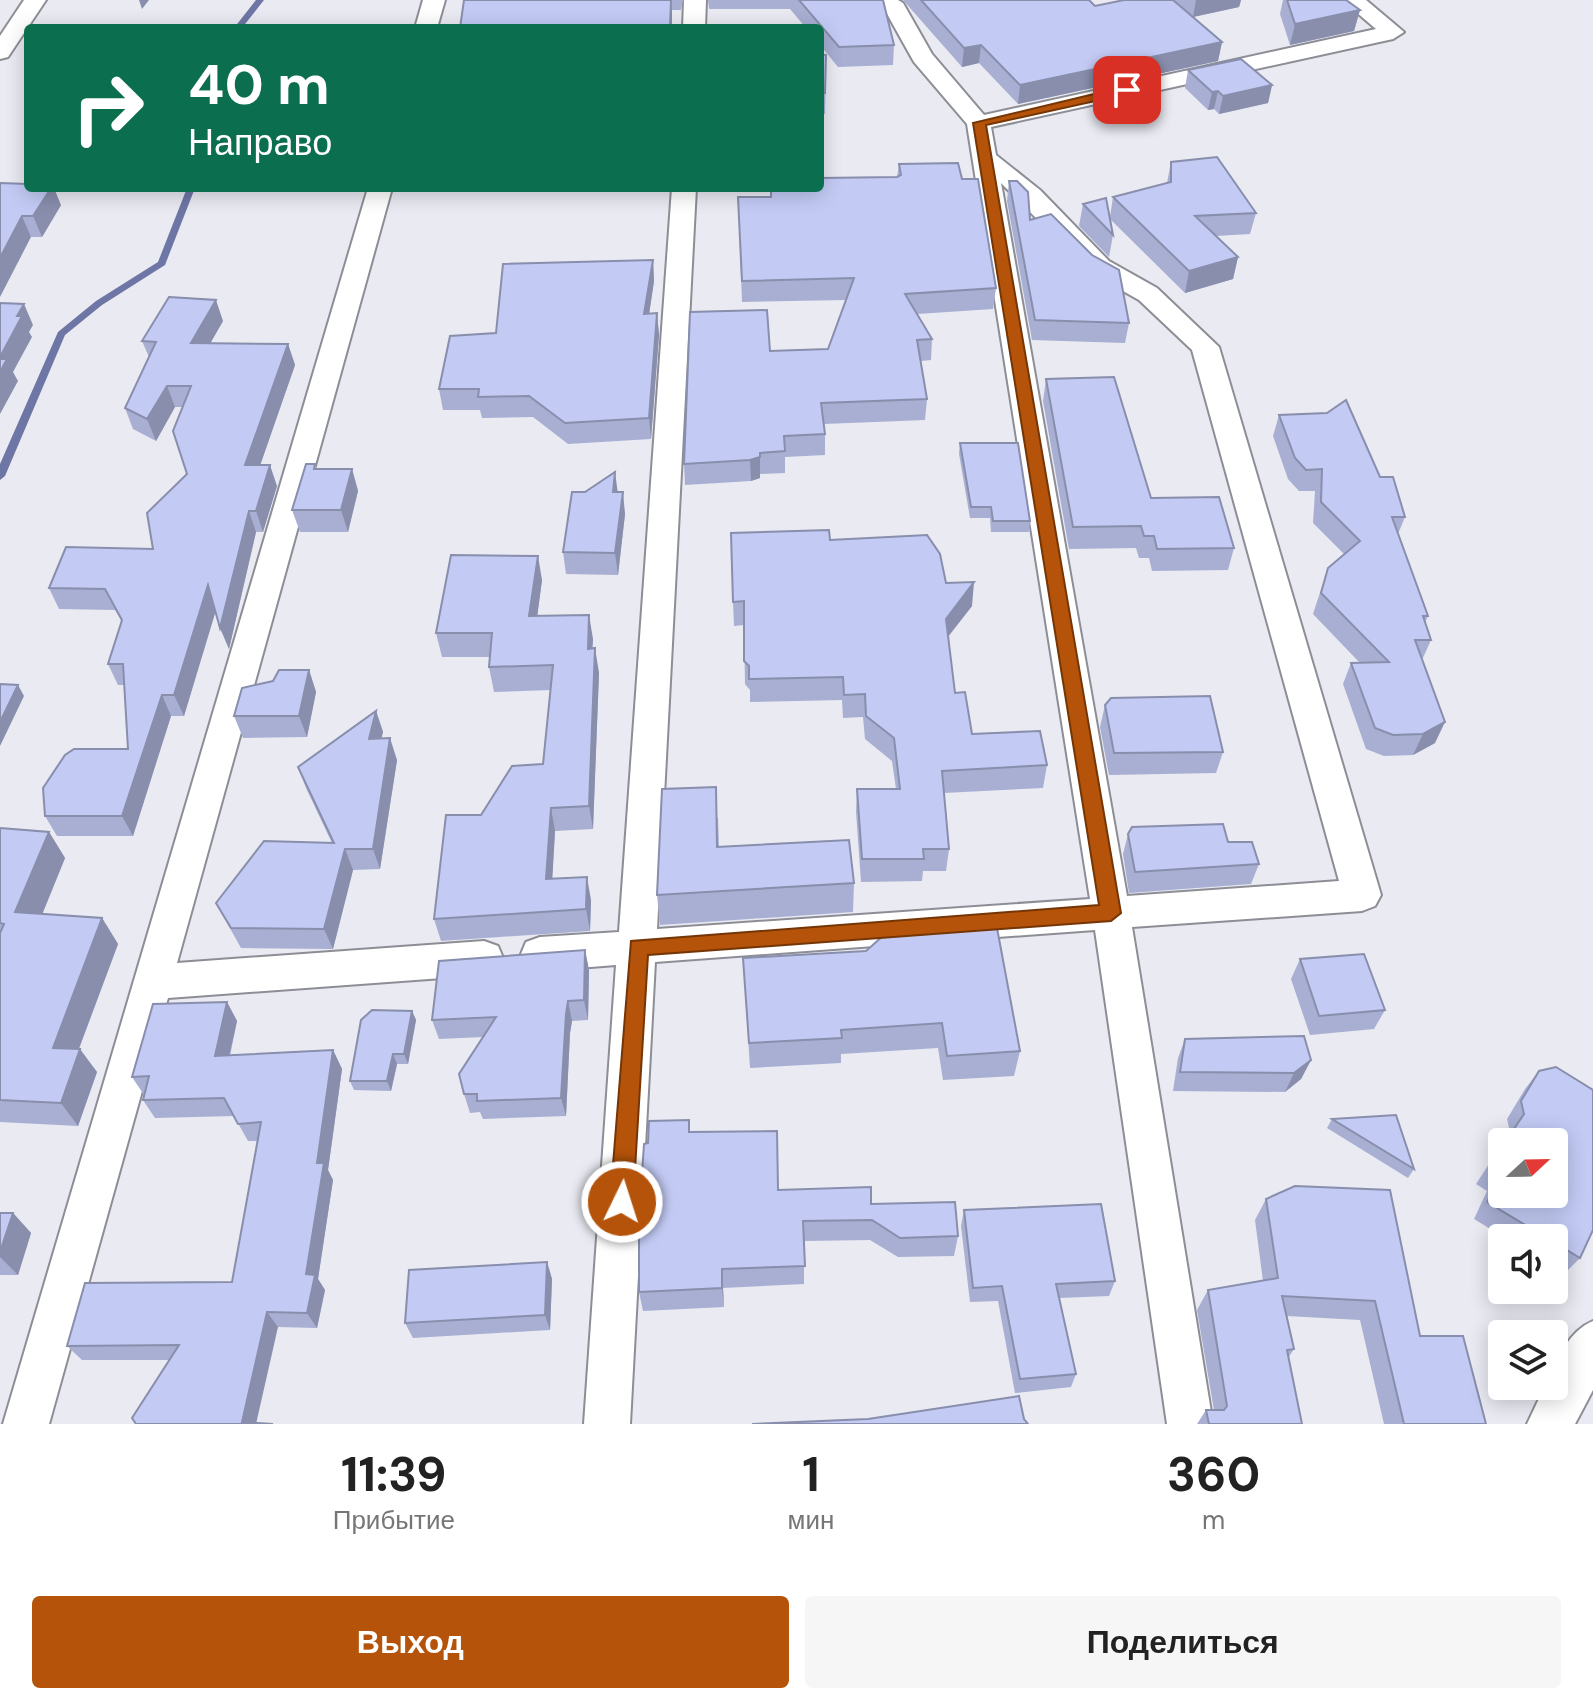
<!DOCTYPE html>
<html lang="ru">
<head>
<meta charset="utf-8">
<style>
  :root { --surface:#fff; --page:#f6f6f6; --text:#222; --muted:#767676; --accent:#b45309 }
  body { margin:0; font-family:"DM Sans",sans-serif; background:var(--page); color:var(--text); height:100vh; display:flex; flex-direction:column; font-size:30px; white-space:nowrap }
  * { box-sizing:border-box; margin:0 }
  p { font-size:26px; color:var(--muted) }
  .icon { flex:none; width:44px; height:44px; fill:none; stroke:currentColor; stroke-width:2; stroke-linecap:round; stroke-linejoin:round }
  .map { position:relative; height:1424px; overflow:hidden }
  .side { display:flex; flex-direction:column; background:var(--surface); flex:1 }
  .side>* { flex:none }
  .guide { position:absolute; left:24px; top:24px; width:800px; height:168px; border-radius:8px; box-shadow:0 4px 20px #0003; background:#0b6e4f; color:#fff; overflow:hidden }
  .needle { width:52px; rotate:68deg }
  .buttons { position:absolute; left:1488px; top:1128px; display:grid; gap:16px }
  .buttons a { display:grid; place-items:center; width:80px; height:80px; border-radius:8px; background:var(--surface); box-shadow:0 4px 20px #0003; font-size:40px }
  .pin { position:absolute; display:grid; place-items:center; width:68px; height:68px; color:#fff; margin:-34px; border-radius:16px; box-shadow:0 4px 12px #0006 }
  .me { position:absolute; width:88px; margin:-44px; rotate:4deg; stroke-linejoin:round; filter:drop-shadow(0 0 6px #0008) }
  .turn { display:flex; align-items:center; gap:28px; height:168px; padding:0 32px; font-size:36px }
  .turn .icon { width:104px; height:104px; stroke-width:2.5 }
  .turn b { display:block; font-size:56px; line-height:68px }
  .eta { display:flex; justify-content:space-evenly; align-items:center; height:136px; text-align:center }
  .eta b { font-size:48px; font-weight:700; line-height:56px }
  .action { display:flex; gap:16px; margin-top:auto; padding:16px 32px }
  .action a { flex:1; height:92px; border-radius:8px; background:var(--accent); color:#fff; font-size:32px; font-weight:700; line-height:92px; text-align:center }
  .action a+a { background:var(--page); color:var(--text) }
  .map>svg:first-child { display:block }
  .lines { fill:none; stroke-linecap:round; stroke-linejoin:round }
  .stream { fill:#6e76a5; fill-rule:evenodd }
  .street-casing { stroke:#8d8e95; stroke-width:4 }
  .street { fill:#fff; fill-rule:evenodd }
  .wall { fill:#a8afd3 }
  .shaded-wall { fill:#888eac }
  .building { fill:#c3cbf5; stroke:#888eac; stroke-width:2 }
  .route { fill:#b45309; stroke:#753606; stroke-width:2 }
</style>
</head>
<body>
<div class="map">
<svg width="1593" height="1424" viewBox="0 0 1593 1424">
  <rect width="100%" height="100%" fill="#e9eaf2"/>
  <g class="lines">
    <!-- stream -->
    <g class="stream">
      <polygon points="256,0 264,0 242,28 234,28"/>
      <polygon points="187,188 195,188 165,265 102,305 65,335 5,476 0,480 0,464 58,332 96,301 158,262"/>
    </g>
    <defs>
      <g id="street">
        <polygon points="24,0 46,0 8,57 0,59 0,36"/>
        <polygon points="423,0 445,0 437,28 415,28"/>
        <polygon points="684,0 706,0 705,28 683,28"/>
        <path d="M874,0H898L903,3L932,54L984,115L1376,29L1342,0H1366L1404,32L1393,39L991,127L996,155L1040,190L1109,261L1157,288L1219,347L1381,895L1375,906L1362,911L1132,927L1213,1424H1167L1095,930L655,962L630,1424H584L616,965L540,971L526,966L521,954L526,942L540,937L619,932L672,188H696L657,929L1090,899L967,124L914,62L886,12ZM1001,183L1091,273L1139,300L1192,350L1339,881L1127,896Z"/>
        <polygon points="368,188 392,188 177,963 484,941 498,946 503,958 498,970 484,975 168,998 49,1424 3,1424"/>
        <path d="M1593,1321V1390L1575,1424H1527L1545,1386H1554C1554,1360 1569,1331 1593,1321Z"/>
      </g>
    </defs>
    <!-- street casing -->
    <use href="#street" class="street-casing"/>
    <!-- street -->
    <use href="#street" class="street"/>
  </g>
  <!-- wall -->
  <g class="wall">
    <polygon points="464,0 683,0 681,10 672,10 672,28 460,28"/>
    <polygon points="708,0 883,0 894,45 893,65 838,67 820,45 820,28 806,28 790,9 709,9"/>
    <polygon points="903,0 1089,0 1095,6 1222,42 1218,61 1018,104 979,63 962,67"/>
    <polygon points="1174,0 1241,0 1239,7 1193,17"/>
    <polygon points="1283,0 1346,0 1360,10 1354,31 1290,45 1280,14"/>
    <polygon points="820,54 826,55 825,114 820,114"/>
    <polygon points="1188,70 1272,85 1268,103 1219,114 1214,109 1208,110 1185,88"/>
    <polygon points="1171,162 1256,213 1250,234 1216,236 1238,257 1233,279 1185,293 1110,219 1113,235 1109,257 1079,226 1083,204 1110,217 1113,197 1167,183"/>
    <polygon points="899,164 962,179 996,288 993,309 917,314 932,339 931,360 921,361 927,399 925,420 824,424 825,434 825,455 785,457 785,473 760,474 760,478 751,481 685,485 684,464 770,351 828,349 846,300 742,302 738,197 771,197 897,177"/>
    <polygon points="1009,181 1030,220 1129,323 1125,343 1032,340 1007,201"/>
    <polygon points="0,183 61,205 42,237 31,237"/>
    <polygon points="653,260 654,281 649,314 657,313 659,335 651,439 568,444 533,417 482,418 480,410 443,410 439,389 496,333"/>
    <polygon points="223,321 210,343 288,344 295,365 260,465 277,486 263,532 256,532 229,649 215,611 184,716 171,716 133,836 57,836 45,816 128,749 124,685 118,685 108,664 122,622 115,610 59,609 49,588 153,549 187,474 182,407 175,407 156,441 133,429 125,408 149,357 142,341"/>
    <polygon points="1046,379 1151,498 1234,548 1228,570 1152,571 1149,558 1139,558 1136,548 1069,549 1043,401"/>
    <polygon points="1279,415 1380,477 1405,517 1398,534 1428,616 1425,622 1431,640 1422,660 1435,743 1413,755 1384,756 1366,749 1343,684 1351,663 1360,663 1313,614 1328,568 1344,554 1313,523 1315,491 1299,491 1288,479 1273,436"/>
    <polygon points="960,443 1030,521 1029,532 991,532 990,518 970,518 959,454"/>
    <polygon points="315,464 317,469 352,469 358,491 348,532 300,532 292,510"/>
    <polygon points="618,492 625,514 618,575 566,574 563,552"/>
    <polygon points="830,540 946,583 972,606 948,636 955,693 972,734 1047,765 1043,788 944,793 949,849 946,871 923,871 922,881 861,882 856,812 857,789 896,789 892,761 865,739 863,717 843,718 842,700 750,702 750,690 745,684 744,625 734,626 733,602"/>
    <polygon points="542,580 537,616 593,639 592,649 599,673 593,829 555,831 552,879 591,900 590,931 441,941 434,919 481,815 543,764 551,690 494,692 489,667 490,657 442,657 436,633"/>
    <polygon points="309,670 316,692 307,737 243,738 234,716"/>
    <polygon points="1105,705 1223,752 1216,773 1109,775 1100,727"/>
    <polygon points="376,711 383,732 381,738 397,760 380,869 353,870 333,949 241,948 216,903 332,843 306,788 298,767"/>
    <polygon points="718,817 719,847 854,883 853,912 660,925 657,895"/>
    <polygon points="0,828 49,832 65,858 42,914 102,918 118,944 79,1049 97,1072 78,1126 0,1122"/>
    <polygon points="1128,834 1228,842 1259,864 1251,884 1129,893 1123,854"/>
    <polygon points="585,950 589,970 588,1020 572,1021 570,1033 566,1116 483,1119 480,1112 470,1113 464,1094 483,1037 439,1039 432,1020"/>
    <polygon points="866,951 1020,1051 1014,1076 943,1080 938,1048 841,1054 841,1063 750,1068 743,958"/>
    <polygon points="1300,959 1385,1010 1374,1029 1310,1035 1291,979"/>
    <polygon points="227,1002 237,1021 230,1056 333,1050 342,1069 328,1170 333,1180 318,1279 325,1290 317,1328 278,1327 136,1424 170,1360 82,1360 67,1346 232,1282 257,1141 248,1141 234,1116 155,1118 143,1100 144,1095 132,1077"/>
    <polygon points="412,1011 416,1020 408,1064 397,1064 391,1091 354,1090 350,1081"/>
    <polygon points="1185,1039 1311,1060 1301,1079 1285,1092 1173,1091 1178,1058"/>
    <polygon points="1539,1071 1580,1258 1564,1274 1554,1268 1554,1238 1505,1238 1474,1219 1487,1191 1476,1184 1502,1144 1502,1194 1554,1142 1503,1142 1510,1132 1507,1119 1525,1089"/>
    <polygon points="1332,1119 1414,1169 1408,1178 1327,1128"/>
    <polygon points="689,1120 690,1132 778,1190 871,1204 958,1236 954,1256 898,1257 870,1240 804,1241 804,1284 723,1288 724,1307 643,1311 639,1292 648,1143"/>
    <polygon points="1266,1199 1420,1336 1486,1424 1384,1424 1360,1320 1287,1316 1294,1349 1288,1358 1302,1424 1197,1424 1206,1410 1214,1410 1197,1310 1208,1290 1263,1281 1255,1220"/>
    <polygon points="964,1210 1115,1281 1109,1296 1059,1298 1076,1374 1071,1387 1015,1393 998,1301 970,1302 961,1226"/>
    <polygon points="0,1213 13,1213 31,1233 18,1275 0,1275"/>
    <polygon points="547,1262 552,1279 550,1330 413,1338 405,1323"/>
  </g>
  <!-- shaded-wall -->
  <g class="shaded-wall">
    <polygon points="139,0 149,0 142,9"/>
    <polygon points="671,0 672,10 672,28 670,28"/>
    <polygon points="1196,0 1241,0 1239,7 1193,17"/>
    <polygon points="1360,10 1354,31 1290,45 1295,24"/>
    <polygon points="1222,42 1218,61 1018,104 1020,85"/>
    <polygon points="981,45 979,63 962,67 964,48"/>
    <polygon points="1272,85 1268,103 1219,114 1223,96"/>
    <polygon points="1218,91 1214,109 1208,110 1212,92"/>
    <polygon points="51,188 54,188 61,205 42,237 33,216"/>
    <polygon points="22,216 31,237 0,297 0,258"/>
    <polygon points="1238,257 1233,279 1185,293 1189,271"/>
    <polygon points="653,260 654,281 646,335 644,314"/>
    <polygon points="216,300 223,321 198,365 191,343"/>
    <polygon points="24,304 33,325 29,332 32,337 13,372 18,381 0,414 0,357 17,316"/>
    <polygon points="657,313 659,335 651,439 649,418"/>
    <polygon points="288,344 295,365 253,486 245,465"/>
    <polygon points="167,386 175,407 156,441 147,419"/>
    <polygon points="760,457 760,478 751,481 750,460"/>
    <polygon points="270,465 277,486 263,532 256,511"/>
    <polygon points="352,469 358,491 348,532 341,510"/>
    <polygon points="615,472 618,494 613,492"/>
    <polygon points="623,492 625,514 618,575 615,553"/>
    <polygon points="249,511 256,532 229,649 220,628"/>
    <polygon points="538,556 542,580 534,641 529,616"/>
    <polygon points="974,582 972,606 944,642 946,619"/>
    <polygon points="208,585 217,607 184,716 174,695"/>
    <polygon points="589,615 593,639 591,673 588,649"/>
    <polygon points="595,648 599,673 593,829 589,806"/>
    <polygon points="309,670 316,692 307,737 299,716"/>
    <polygon points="18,685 24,696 0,746 0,722"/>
    <polygon points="162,695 171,716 133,836 122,816"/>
    <polygon points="376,711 383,732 376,760 369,739"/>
    <polygon points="1445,722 1435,743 1413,755 1423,734"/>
    <polygon points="390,738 397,760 380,869 373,849"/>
    <polygon points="551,808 555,831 551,902 546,879"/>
    <polygon points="49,832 65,858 33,937 15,912"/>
    <polygon points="345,849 353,870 333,949 324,929"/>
    <polygon points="587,877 591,900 590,931 586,909"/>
    <polygon points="102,918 118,944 70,1072 53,1048"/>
    <polygon points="585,950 589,970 588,1020 584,1000"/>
    <polygon points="568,1001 572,1021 570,1033 566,1116 561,1098 566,1014"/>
    <polygon points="227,1002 237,1021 225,1074 215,1056"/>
    <polygon points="412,1011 416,1020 408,1064 404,1054"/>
    <polygon points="80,1049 97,1072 78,1126 61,1103"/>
    <polygon points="333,1050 342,1069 328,1170 333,1180 318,1279 325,1290 317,1328 307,1313 306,1274 317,1163"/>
    <polygon points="393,1054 397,1064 391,1091 387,1081"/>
    <polygon points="1311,1060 1301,1079 1285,1092 1294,1073"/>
    <polygon points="13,1213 31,1233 18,1275 0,1257 0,1252"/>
    <polygon points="547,1262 552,1279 550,1330 545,1315"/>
    <polygon points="722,1269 724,1307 722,1288"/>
    <polygon points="267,1312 278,1327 256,1424 242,1422"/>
  </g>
  <!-- building -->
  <g class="building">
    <polygon points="464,0 671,0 670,28 460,28"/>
    <polygon points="799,0 883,0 894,45 839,47"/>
    <polygon points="921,0 1089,0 1095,6 1124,0 1173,0 1222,42 1020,85 981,45 964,48"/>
    <polygon points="1287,0 1346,0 1360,10 1295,24"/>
    <polygon points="820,54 826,55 825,93 820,93"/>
    <polygon points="1241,59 1272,85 1223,96 1218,91 1212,92 1188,70"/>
    <polygon points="1217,157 1256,213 1195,216 1238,257 1189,271 1113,197 1171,182 1171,162"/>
    <polygon points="958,163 962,179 978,179 996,288 905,294 932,339 917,340 927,399 821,403 825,434 784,436 785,451 760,453 760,457 750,460 684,464 690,312 767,310 770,351 828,349 854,278 742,281 738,197 771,197 771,188 820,188 820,178 897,177 901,175 899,164"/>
    <polygon points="1009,181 1017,181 1028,192 1030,220 1051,214 1092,255 1119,270 1129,323 1035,320"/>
    <polygon points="0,183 28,184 28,188 51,188 33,216 22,216 0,258"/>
    <polygon points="1106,198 1113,235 1083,204"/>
    <polygon points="653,260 644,314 657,313 649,418 565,423 529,396 478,397 479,389 439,389 450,336 496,333 503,264"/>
    <polygon points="169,297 216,300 191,343 288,344 245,465 270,465 256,511 249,511 220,628 208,585 174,695 162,695 122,816 45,816 43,788 65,755 74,749 128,749 123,664 108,664 122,620 105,589 49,588 66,547 153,549 147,513 187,474 173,431 191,386 167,386 147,419 125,408 156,342 142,341"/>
    <polygon points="0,303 24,304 17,316 22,316 0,357"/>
    <polygon points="0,359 7,359 0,372"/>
    <polygon points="1114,377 1151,498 1219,497 1234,548 1157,549 1154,536 1144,536 1141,526 1073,527 1046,379"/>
    <polygon points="1346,400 1380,477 1393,477 1405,517 1392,517 1428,616 1423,616 1431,640 1415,640 1445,722 1423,734 1393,735 1375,728 1351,663 1389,662 1321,593 1328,568 1360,541 1321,502 1322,469 1306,470 1295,458 1279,415 1327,413"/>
    <polygon points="960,443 1018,443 1030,521 993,521 991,507 971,507"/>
    <polygon points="306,464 315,464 314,469 352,469 341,510 292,510"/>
    <polygon points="615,472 613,492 623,492 615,553 563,552 572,492 585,492"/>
    <polygon points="829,530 830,540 927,535 940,554 946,583 974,582 946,619 955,693 965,692 972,734 1040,731 1047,765 942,771 949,849 923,849 924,859 862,859 857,789 900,789 894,738 866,716 865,694 844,695 843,677 749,679 749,666 744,661 744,601 733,602 731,533"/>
    <polygon points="451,555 538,556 529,616 589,615 588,649 595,648 589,806 551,808 546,879 587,877 586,909 434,919 446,815 481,815 512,766 543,764 553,665 489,667 492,633 436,633"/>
    <polygon points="279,670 309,670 299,716 234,716 242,688 273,681"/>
    <polygon points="0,684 18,685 0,722"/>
    <polygon points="1210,696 1223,752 1114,753 1105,705 1111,698"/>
    <polygon points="376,711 369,739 390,738 373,849 345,849 324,929 231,928 216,903 264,841 334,843 298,767"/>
    <polygon points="716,787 717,847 849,840 854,883 657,895 662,789"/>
    <polygon points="1223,824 1228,842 1252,842 1259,864 1135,872 1128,834 1132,827"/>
    <polygon points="0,828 49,832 15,912 102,918 53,1048 80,1049 61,1103 0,1100 0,933 4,924 0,923"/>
    <polygon points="997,928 1020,1051 947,1056 942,1023 841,1030 842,1038 749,1043 743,958 866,951 884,935"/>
    <polygon points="585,950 584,1000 568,1001 566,1014 561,1098 477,1101 477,1094 464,1094 459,1074 496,1017 432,1020 439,961"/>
    <polygon points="1364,954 1385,1010 1319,1016 1300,959"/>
    <polygon points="227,1002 215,1056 333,1050 317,1163 324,1163 306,1274 315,1275 307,1313 267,1312 242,1422 273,1424 136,1424 132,1418 179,1345 67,1346 85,1283 232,1282 261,1122 238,1124 224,1098 143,1100 149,1076 132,1077 153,1004"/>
    <polygon points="372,1010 412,1011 404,1054 393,1054 387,1081 350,1081 361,1020"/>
    <polygon points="1304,1036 1311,1060 1294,1073 1180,1072 1185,1039"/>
    <polygon points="1556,1067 1593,1090 1593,1230 1580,1258 1554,1242 1554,1238 1547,1238 1487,1202 1501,1173 1490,1167 1502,1147 1502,1194 1554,1194 1554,1142 1505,1142 1524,1114 1521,1101 1539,1071"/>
    <polygon points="1396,1115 1414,1169 1332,1119"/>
    <polygon points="689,1120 689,1132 777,1131 778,1190 871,1187 871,1204 955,1202 958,1236 900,1238 872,1220 803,1221 805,1266 722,1269 722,1288 639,1292 639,1218 644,1144 648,1143 649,1121"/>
    <polygon points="1295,1186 1390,1190 1420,1336 1463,1336 1486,1424 1404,1424 1375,1301 1282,1296 1294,1349 1287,1350 1302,1424 1209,1424 1206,1410 1224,1410 1227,1406 1208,1290 1278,1278 1266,1199"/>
    <polygon points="1101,1204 1115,1281 1056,1284 1076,1374 1020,1379 1002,1286 973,1288 964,1210"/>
    <polygon points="0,1213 13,1213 0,1252"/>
    <polygon points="547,1262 545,1315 405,1323 409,1270"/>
    <polygon points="1019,1396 1024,1419 1028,1424 752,1424 868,1419"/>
  </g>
  <!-- route -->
  <polygon class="route" points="1127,86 1133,90 1132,93 986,125 1121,913 1111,921 648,955 633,1202 630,1209 622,1213 614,1209 610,1202 631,941 1099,905 973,123"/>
</svg>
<div class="buttons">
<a><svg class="needle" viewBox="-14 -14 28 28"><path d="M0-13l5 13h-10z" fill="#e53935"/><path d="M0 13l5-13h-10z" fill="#767676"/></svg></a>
<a><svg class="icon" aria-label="sound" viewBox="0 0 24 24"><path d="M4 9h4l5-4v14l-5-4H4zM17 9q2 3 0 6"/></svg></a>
<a><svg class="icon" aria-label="layers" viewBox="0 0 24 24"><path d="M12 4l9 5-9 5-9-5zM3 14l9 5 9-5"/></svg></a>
</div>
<div class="pin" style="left:1127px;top:90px;background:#d93025"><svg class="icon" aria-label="arrive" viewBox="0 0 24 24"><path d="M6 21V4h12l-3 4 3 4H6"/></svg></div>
<svg class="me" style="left:622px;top:1202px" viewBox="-20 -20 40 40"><circle r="17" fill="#b45309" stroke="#fff" stroke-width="3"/><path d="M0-11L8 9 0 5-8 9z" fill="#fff"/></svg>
<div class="guide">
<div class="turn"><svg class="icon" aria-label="right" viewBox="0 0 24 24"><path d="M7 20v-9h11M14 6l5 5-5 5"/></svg><div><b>40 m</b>Направо</div></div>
</div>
</div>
<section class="side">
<div class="eta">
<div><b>11:39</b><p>Прибытие</p></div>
<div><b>1</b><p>мин</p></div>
<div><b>360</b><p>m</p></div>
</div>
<div class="action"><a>Выход</a><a>Поделиться</a></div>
</section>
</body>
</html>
